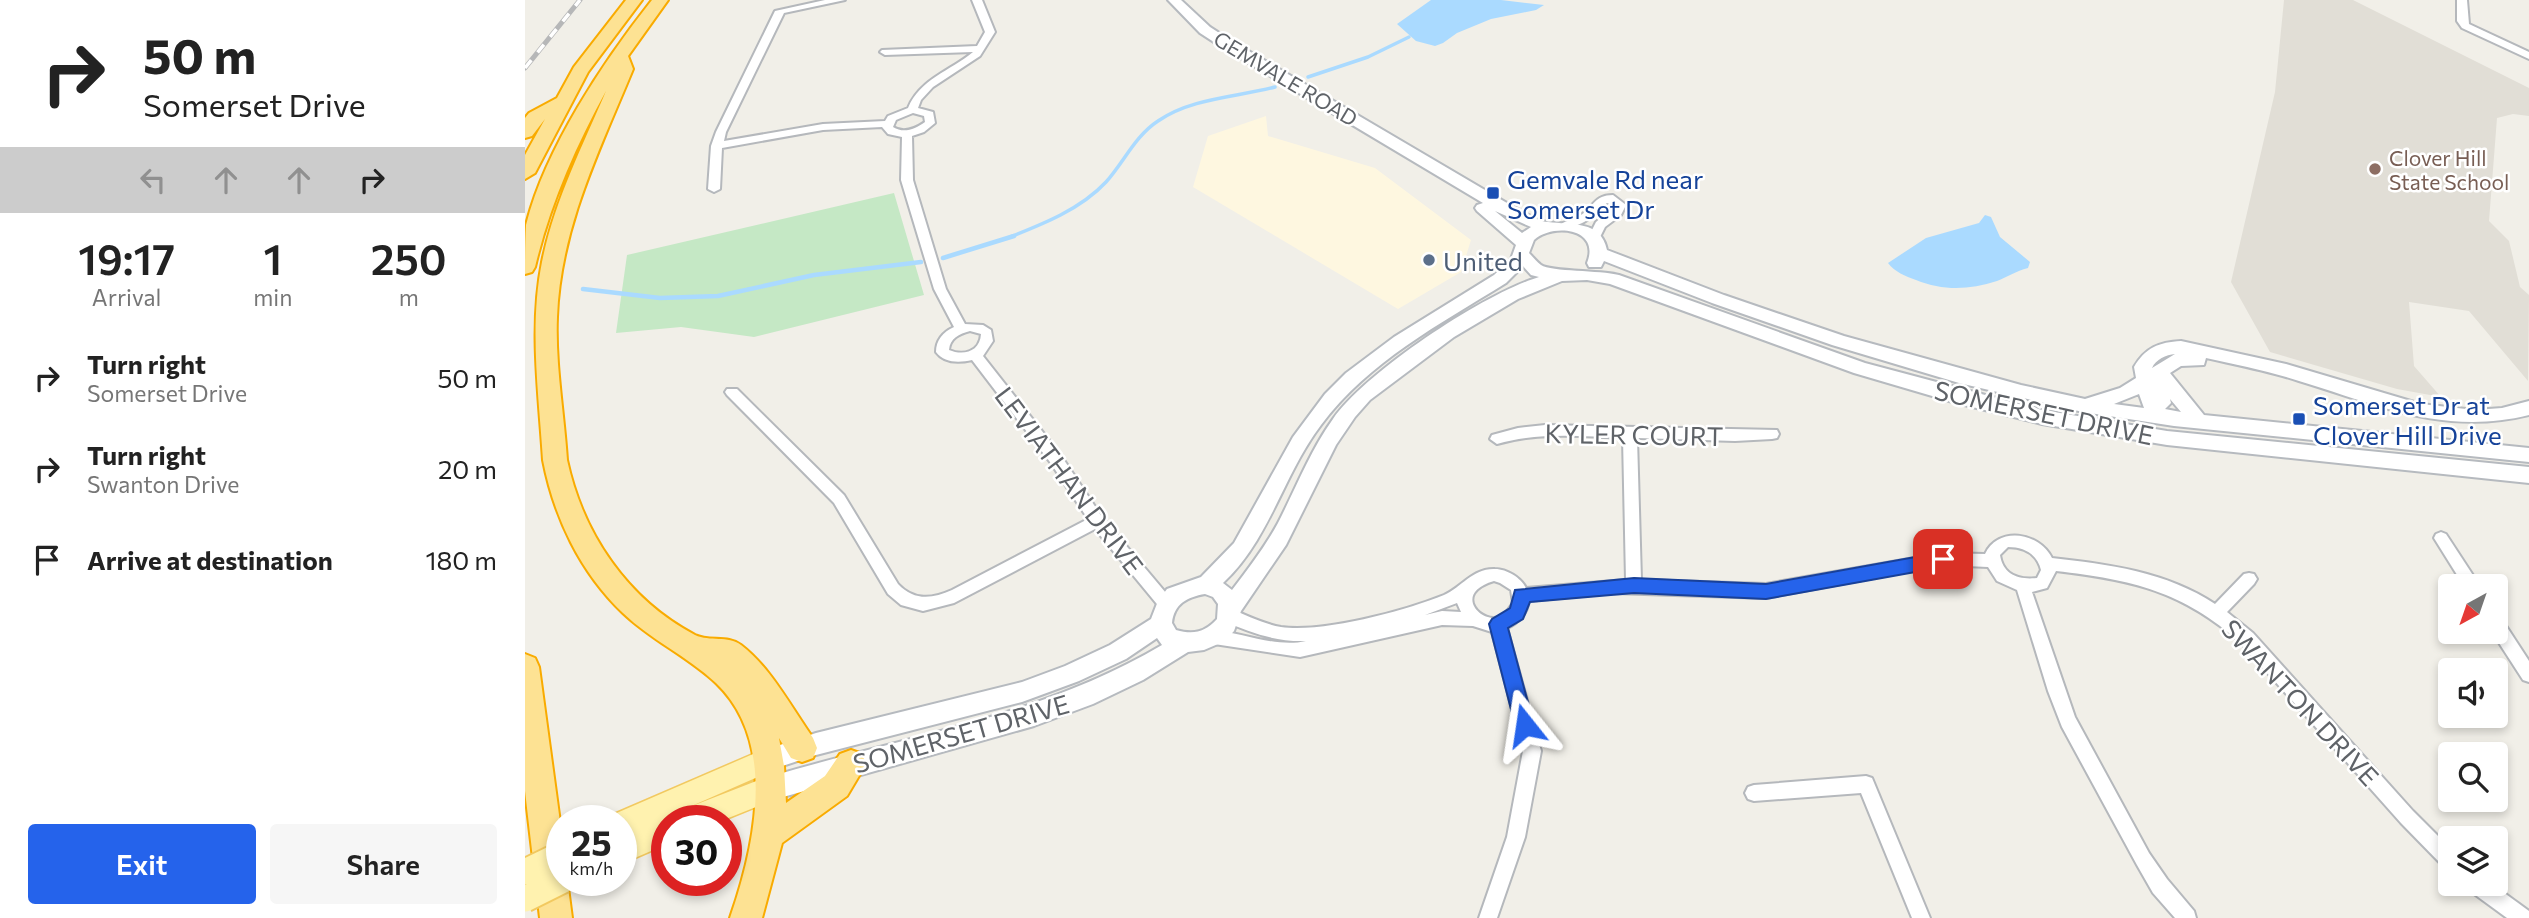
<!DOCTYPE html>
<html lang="en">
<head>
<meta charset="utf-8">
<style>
  :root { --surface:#fff; --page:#f6f6f6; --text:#222; --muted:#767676; --accent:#2563eb }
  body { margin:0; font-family:Commissioner,sans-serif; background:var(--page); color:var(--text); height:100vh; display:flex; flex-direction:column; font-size:26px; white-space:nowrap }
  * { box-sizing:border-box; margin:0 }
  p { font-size:23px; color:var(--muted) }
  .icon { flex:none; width:38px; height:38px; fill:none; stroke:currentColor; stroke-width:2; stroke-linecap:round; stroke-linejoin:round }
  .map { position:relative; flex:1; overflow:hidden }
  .details { display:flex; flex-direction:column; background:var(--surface); width:525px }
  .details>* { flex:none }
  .banner { background:#fff; color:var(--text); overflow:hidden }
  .needle { width:46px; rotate:220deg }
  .controls { position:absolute; left:1913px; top:574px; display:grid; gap:14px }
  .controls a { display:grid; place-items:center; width:70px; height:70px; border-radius:7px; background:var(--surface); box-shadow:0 4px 10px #0003; font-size:35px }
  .speed { position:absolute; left:21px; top:805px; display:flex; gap:14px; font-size:35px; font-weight:700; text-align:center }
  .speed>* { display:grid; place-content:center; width:91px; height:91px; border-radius:50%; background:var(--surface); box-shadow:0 4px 10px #0003; line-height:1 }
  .speed small { font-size:18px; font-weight:400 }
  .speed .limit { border:10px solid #d22; background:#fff; color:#111 }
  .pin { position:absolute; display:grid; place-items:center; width:60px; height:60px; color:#fff; margin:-30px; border-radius:14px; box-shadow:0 4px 10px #0006 }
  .me { position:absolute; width:77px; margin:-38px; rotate:345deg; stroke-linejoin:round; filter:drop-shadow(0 0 5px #0008) }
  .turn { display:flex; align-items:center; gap:24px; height:147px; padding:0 28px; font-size:32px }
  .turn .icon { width:91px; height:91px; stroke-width:2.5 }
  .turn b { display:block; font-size:49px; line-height:60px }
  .lanes { display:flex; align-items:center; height:66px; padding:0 28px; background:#0003; justify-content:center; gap:35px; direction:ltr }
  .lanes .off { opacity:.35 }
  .eta { display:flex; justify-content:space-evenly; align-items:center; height:119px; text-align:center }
  .eta b { font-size:42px; font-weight:600; line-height:49px }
  .action { display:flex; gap:14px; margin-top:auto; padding:14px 28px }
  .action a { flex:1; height:80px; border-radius:7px; background:var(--accent); color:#fff; font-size:28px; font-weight:600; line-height:80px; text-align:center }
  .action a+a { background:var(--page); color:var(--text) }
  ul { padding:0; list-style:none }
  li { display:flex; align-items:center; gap:21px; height:91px; padding:0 28px }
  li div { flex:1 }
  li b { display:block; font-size:26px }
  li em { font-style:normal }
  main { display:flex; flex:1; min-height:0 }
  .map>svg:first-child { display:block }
  .commercial { fill:#fef7e0 }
  .education { fill:#e1ded6 }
  .green { fill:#c5e8c5 }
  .water { fill:#aadaff }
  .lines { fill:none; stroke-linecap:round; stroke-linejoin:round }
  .stream-far1 { stroke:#aadaff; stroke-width:3.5 }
  .stream { stroke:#aadaff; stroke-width:4.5 }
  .street-casing { stroke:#b5b8bc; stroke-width:4 }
  .secondary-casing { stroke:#b6babf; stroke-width:4 }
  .primary-casing { stroke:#f2c960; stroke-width:3 }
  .highway-casing { stroke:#f9ab00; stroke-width:4 }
  .street { fill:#fff; fill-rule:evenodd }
  .secondary { fill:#fff; fill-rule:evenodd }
  .primary { fill:#fff2af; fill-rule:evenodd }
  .highway { fill:#fde293; fill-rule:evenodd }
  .rail-casing { stroke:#b6b7b8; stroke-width:5 }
  .rail { stroke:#fff; stroke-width:3.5; stroke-dasharray:10; stroke-linecap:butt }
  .primary-bridge-casing { stroke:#f2c960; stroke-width:29; stroke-linecap:butt }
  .primary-bridge { stroke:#fff2af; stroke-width:25 }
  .route { fill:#2563eb; stroke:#184099; stroke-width:2 }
  .education-dot { fill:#8d6e63; stroke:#fff; stroke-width:2.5 }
  .transit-dot { fill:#1a4fb4; stroke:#fff; stroke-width:2.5 }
  .service-dot { fill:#5c6f8a; stroke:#fff; stroke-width:2.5 }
  .labels { text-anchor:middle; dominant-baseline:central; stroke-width:5; stroke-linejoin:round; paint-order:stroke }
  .far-street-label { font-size:21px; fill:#5f6368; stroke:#fff }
  .far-education-label { font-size:21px; fill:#785e54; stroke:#fff; text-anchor:start }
  .transit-label { font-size:26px; fill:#164399; stroke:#fff; text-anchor:start }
  .service-label { font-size:26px; fill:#4e5e75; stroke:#fff; text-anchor:start }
  .street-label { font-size:26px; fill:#5f6368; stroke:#fff }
</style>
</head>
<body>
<main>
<section class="details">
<div class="banner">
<div class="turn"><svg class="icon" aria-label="right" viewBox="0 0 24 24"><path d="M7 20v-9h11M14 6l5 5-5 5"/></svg><div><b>50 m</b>Somerset Drive</div></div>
<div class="lanes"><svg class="icon off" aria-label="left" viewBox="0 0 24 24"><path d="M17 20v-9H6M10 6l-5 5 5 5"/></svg><svg class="icon off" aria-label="ahead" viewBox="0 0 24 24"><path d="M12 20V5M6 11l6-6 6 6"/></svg><svg class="icon off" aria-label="ahead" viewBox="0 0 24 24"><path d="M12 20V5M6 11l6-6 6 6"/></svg><svg class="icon" aria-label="right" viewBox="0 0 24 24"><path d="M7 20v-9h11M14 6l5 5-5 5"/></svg></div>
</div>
<div class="eta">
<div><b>19:17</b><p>Arrival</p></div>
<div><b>1</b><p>min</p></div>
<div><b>250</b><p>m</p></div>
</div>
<ul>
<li><svg class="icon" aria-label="right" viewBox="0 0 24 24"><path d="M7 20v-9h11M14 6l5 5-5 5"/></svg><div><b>Turn right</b><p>Somerset Drive</p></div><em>50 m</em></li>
<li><svg class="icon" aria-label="right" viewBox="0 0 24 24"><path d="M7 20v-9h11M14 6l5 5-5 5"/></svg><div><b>Turn right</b><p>Swanton Drive</p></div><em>20 m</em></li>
<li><svg class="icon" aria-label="arrive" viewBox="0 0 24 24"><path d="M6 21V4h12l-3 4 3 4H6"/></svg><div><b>Arrive at destination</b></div><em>180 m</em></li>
</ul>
<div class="action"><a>Exit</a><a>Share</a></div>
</section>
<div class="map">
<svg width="2004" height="918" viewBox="0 0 2004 918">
  <rect width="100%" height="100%" fill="#f1efe8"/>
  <!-- commercial -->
  <polygon class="commercial" points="741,116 743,136 850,168 946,240 936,272 873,309 668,187 683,136"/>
  <!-- education -->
  <polygon class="education" points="1759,0 1828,0 2004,88 2004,116 1988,114 1972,118 1964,221 1984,241 1995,287 2004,295 2003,381 1944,311 1884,302 1889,366 1916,397 1872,389 1745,352 1706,282 1750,92"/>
  <!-- green -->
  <polygon class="green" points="369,193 399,295 229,337 156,327 91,333 102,255"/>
  <!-- water -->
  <g class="water">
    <polygon points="906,0 976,0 1019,5 1011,10 966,19 932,33 918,43 910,46 891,41 872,24"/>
    <path d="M1460,215L1466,217L1475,237L1505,262L1503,268C1491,271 1482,277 1472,281C1444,290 1418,291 1391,280C1380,276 1370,272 1363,263L1401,238L1454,223Z"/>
  </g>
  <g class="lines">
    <!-- stream-far1 -->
    <g class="stream-far1">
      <polyline points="783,77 843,57 884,37"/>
      <path d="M485,237C518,224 556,209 581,182C599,162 610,136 633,121C666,98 712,97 750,87"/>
    </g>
    <!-- stream -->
    <g class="stream">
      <polyline points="418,258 489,236"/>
      <polyline points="58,289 135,298 193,296 289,275 396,262"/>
    </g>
    <defs>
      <g id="street">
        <path d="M300,0H320L259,13L201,132L199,141L298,124L360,121L363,116L383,108C395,79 425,71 448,52L360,55L355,52L357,50L452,46L460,32L447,0H457L470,32L455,56L408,87L396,100L393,108L408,112L410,123L399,132L387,136L388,180L421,289L440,324L458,325L466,330L468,341L458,356L535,454L577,517L646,599L649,604L646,609L641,611L636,609L570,529L429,603L398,611L376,605L363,594L309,503L202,395L200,392L202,389H212L319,495L373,584C389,601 407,599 427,590L563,519L525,462L447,360C434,363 419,363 411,352C411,340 418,332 429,327L409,289L376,180L377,137L363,134L357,127L298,130L197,148L195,189L189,192L183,189L186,146L191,132L250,11ZM388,113L399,116L400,122C390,129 379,134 368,127L371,120ZM445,331L456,334C455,352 438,356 424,350C425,338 434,334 445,331Z"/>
        <polygon points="1932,0 1942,0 1944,24 2004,52 2004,59 1937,28 1932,21"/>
        <path d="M1088,195L1101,205L1096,215L1080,227L1073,241H1065L1063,238L1071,222L1078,216L1072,212C1063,222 1053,225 1041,229L1035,225C1041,220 1049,220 1056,215C1069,207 1069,195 1088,195ZM1082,203L1089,206L1088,209L1078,206Z"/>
        <path d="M1020,425L1252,430L1254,434L1252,438L1247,439L1210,441L1112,438L1116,580L1241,584L1418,553L1460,554C1473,526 1514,532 1527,558C1583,564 1642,572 1690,604L1719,574L1724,573L1729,574L1732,579L1729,584L1702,612L1728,633L1888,811L1925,848V870L1919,867L1876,823L1716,643C1657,591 1608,580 1531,571L1522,588L1507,592L1550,717L1624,853L1642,879L1669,911L1671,918H1650L1628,893L1612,865L1537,727L1523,691L1492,590L1472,581L1463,567L1418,565L1241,598L1089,593L1003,601C1004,612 992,624 982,628L1016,751L1000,837L972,918H954L982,837L998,751L967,632L948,626L917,625L775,657L689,644L683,642L681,637L683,632L689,630C718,633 752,648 781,641C751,642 726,633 699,621L697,616L699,611L705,609C722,615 738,624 756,627C798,633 879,611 919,595C937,587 948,568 970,569C982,569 996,578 1001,588L1101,580L1098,438C1055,436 1014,432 972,444L965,439L967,435L993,428ZM1483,547C1499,547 1512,554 1516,570L1512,578C1494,580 1478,575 1475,555ZM969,581L975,583L986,590L988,603C985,607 981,614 976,616C959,626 925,594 969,581ZM932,603L936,612L917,611L900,615Z"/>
        <polygon points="1916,532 1921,534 1955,586 1939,586 1909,538 1911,534"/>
        <polygon points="1970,616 1976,618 2004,661 2004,682 1998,680 1967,632 1970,632"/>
        <polygon points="1341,776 1347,778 1405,918 1387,918 1336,793 1229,801 1223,799 1220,793 1223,787 1229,785"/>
        <polygon points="1943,884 1967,884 2004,911 2004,918 1982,918 1945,891"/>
      </g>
      <path id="secondary" d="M643,0H656L685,27L705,40L987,206C997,211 1011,221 1023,222C1046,225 1076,220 1082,250L1199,295L1319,336L1496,385L1560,399L1595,388L1611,378L1609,367C1620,348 1634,342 1656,341L1761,364L1896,404L1950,410L1977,408L2004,401V415C1920,436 1853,405 1774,381C1744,371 1712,365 1681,358L1679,365L1656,366L1645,373L1679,415L2004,448V462L1649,426L1558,412L1434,383L1307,345L1187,303L1079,261L1076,267H1064L1062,263C1076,228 1028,223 1009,240L1004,253C1008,257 1012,262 1016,265C1026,272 1075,270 1094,275L1340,363L1517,410L1642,431L2004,467V483L1642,445L1517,424L1431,403L1329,373L1085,284L1062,280L1037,281L993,299L929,337L845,400L830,417L811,445L761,545L716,611L709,631L700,641L679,650L663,652L618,680L568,704L509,726L244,801L236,797L232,789L236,781L244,777C377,737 516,717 637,645L632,638L601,659L554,681L497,702L291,755L242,771L234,768L230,760L234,752L291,733L497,682L540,666L585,645L626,619L633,601L642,589L676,577L709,543L768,437L800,394L821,373L869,337L969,275L986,259L991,245L952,211L950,208L952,205L958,203L695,46L675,33ZM970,211L1006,227L997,233ZM998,266L1006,275L1014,277C958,294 841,372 808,419C785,451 771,488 753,523C740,547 724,568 707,590L698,583C745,539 758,475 796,425C843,362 915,324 981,283ZM1650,354L1627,368C1631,359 1641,355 1650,354ZM1614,394L1619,408L1589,404ZM1645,399L1656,412L1640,409L1646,403ZM680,594L688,597L693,604L692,619C680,632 669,635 651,630L647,623C649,604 662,597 680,594Z"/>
      <path id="primary" d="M242,748L251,751L255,760L251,769L162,808L244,776L253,780L257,789L253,798L196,821H142V844L96,864V821H84L87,815ZM153,812L150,820L142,817Z"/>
      <g id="highway">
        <polygon points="101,0 117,0 63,72 10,173 0,179 0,155 20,119 7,136 0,138 0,118 4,113 32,98 49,67"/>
        <path d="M127,0H143L103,56L108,69C75,149 35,229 32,317C30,364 39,413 42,460C58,534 102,599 170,635C185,642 203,635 216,645C246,668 266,707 288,738L292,748L288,758L277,762L266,758L254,738L259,766L261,803L300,776L315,754L326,750L337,754L341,764L322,796L257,843L237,918H205C230,846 253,742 191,683C162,656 126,640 98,613C55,572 29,517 18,460C14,395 4,327 17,262C29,202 57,147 81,91C50,148 25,204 10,267L7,272L0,274C0,259 0,240 1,225C20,149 78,62 127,0Z"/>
        <polygon points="0,654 10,658 14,667 37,837 37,880 42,880 47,918 15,918 0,791"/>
      </g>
    </defs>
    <!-- street casing -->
    <use href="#street" class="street-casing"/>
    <!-- secondary casing -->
    <use href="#secondary" class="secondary-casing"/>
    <!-- primary casing -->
    <use href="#primary" class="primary-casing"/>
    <!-- highway casing -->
    <use href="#highway" class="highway-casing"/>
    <!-- street -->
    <use href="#street" class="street"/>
    <!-- secondary -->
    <use href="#secondary" class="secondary"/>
    <!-- primary -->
    <use href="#primary" class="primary"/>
    <!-- highway -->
    <use href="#highway" class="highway"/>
    <defs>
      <polyline id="rail" points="0,68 55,0"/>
    </defs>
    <!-- rail casing -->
    <use href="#rail" class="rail-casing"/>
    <!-- rail -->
    <use href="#rail" class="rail"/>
    <defs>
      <g id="primary-bridge">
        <polyline points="0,872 37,854"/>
        <polyline points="0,899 38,880"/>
      </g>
    </defs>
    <!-- primary-bridge casing -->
    <use href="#primary-bridge" class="primary-bridge-casing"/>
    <!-- primary-bridge -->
    <use href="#primary-bridge" class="primary-bridge"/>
  </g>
  <!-- route -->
  <polygon class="route" points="1418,552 1424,554 1427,559 1424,565 1418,567 1241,599 1109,593 1005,602 998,619 983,628 1009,725 1007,731 1000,734 993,731 990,725 964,624 967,619 985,608 990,590 1109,578 1241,584"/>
  <!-- markers -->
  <circle class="education-dot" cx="1850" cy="169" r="7"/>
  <g class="transit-dot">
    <rect x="961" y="186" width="14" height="14" rx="3.5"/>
    <rect x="1767" y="412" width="14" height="14" rx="3.5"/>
  </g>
  <circle class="service-dot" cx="904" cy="260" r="7"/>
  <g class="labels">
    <!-- far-street labels -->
    <g class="far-street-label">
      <text transform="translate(761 78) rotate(31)">GEMVALE ROAD</text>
    </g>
    <!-- far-education labels -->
    <g class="far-education-label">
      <text x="1864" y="157">Clover Hill<tspan x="1864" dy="24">State School</tspan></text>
    </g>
    <!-- transit labels -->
    <g class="transit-label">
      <text x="982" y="178">Gemvale Rd near<tspan x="982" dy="30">Somerset Dr</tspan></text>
      <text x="1788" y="404">Somerset Dr at<tspan x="1788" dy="30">Clover Hill Drive</tspan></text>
    </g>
    <!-- service labels -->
    <g class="service-label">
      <text x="918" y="260">United</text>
    </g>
    <!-- street labels -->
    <g class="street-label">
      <text transform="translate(1519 412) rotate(12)">SOMERSET DRIVE</text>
      <text transform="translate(1109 434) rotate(1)">KYLER COURT</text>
      <text transform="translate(545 480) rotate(53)">LEVIATHAN DRIVE</text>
      <text transform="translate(1776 702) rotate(47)">SWANTON DRIVE</text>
      <text transform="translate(436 733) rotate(-16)">SOMERSET DRIVE</text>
    </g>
  </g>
</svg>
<div class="controls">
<a><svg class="needle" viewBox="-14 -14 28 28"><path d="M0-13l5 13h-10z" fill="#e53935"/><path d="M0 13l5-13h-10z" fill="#767676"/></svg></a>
<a><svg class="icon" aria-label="sound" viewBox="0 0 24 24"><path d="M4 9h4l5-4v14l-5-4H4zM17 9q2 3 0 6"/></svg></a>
<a><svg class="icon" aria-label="search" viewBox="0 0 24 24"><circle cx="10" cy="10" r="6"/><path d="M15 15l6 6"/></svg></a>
<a><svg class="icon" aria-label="layers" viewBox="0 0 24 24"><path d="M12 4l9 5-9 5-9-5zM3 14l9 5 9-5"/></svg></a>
</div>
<div class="speed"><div>25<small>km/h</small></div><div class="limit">30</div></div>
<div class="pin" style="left:1418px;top:559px;background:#d93025"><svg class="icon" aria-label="arrive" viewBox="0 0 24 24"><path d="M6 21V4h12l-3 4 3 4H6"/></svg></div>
<svg class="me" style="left:1000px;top:725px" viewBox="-20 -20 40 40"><path d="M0-17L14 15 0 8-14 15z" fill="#2563eb" stroke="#fff" stroke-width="4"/></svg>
</div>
</main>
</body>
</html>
